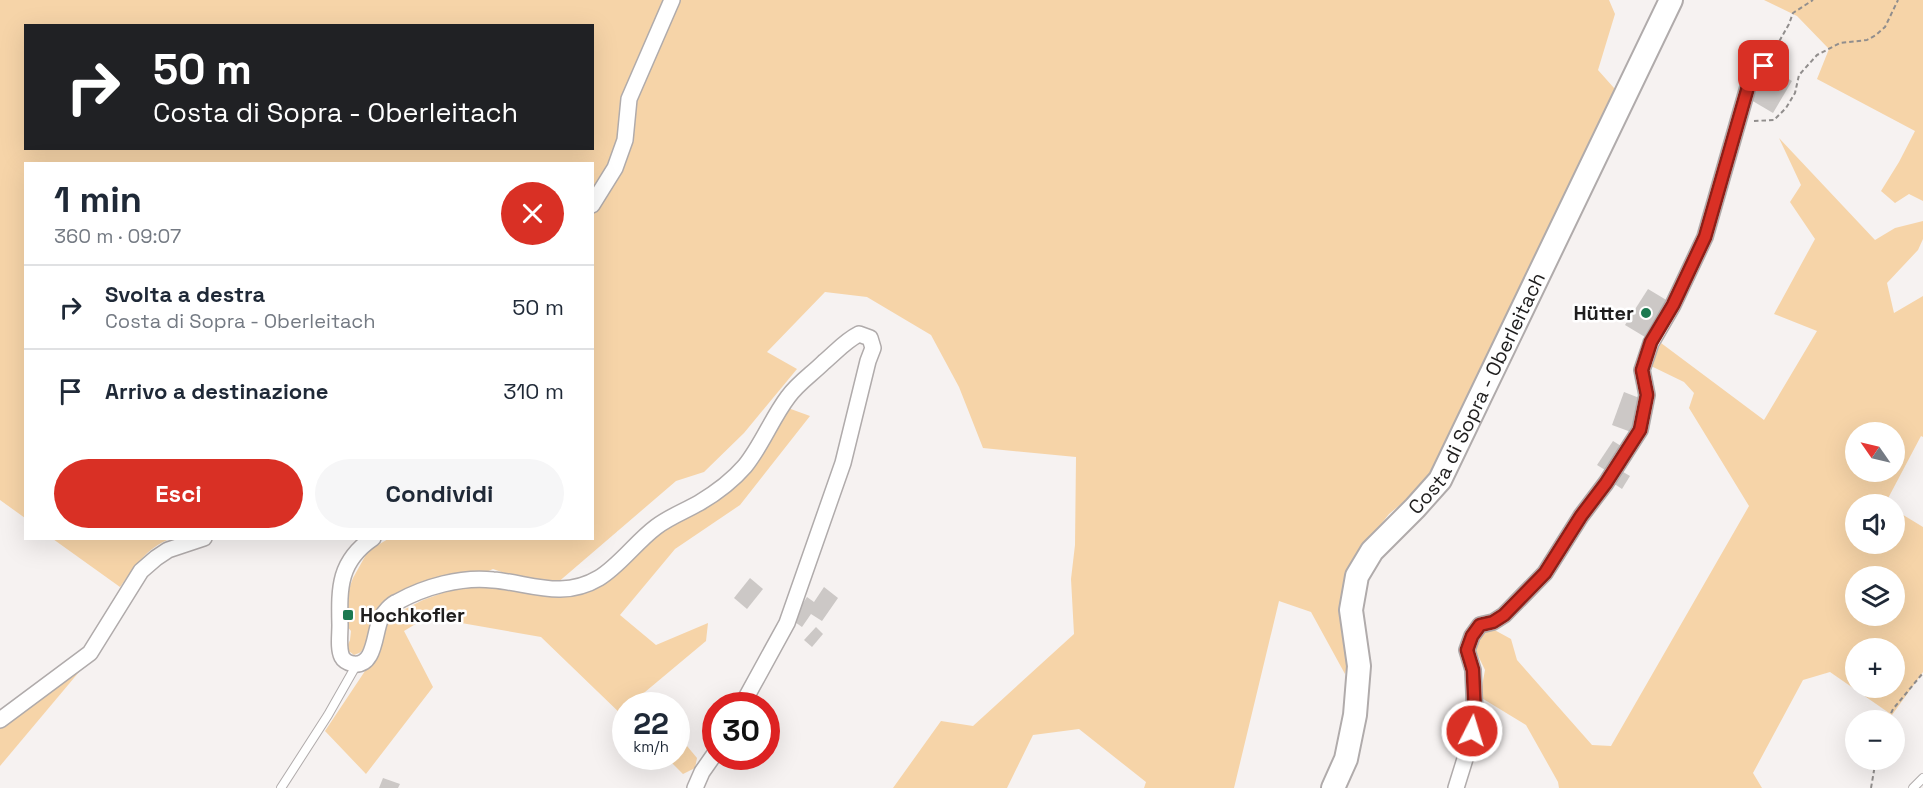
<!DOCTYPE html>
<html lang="it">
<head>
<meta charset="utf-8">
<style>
  :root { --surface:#fff; --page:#f6f6f7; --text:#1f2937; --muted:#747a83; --line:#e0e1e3; --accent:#d93025 }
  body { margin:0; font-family:"Space Grotesk",sans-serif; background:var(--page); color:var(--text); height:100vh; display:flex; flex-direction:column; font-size:22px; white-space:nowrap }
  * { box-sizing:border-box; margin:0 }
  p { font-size:20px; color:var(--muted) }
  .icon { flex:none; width:33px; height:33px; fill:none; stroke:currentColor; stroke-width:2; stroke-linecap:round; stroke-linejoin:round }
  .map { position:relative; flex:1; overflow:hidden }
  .details { position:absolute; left:24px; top:162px; width:570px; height:378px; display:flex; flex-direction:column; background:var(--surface); border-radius:0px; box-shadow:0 6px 24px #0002 }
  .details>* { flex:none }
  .guide { position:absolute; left:24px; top:24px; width:570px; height:126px; border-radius:0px; box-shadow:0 6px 24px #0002; background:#202124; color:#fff; overflow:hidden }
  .needle { width:39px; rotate:304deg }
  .buttons { position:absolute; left:1845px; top:422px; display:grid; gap:12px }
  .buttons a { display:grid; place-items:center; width:60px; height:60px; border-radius:50%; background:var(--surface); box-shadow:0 6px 24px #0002; font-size:30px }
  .speed { position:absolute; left:612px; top:692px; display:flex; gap:12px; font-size:30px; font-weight:700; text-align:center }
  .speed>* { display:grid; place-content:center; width:78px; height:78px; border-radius:50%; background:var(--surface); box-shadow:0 6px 24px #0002; line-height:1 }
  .speed small { font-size:15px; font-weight:400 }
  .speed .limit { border:9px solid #d22; background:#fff; color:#111 }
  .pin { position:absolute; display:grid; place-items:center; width:51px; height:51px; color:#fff; margin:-26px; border-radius:12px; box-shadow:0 3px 9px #0006 }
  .me { position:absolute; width:66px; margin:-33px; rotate:5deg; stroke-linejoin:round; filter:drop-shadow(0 0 4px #0008) }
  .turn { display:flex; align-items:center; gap:21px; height:126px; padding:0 30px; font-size:27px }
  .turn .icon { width:78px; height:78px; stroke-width:2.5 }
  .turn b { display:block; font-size:42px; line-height:51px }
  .round { display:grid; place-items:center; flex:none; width:63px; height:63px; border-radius:32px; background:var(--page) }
  .head { display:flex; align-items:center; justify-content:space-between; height:102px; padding:0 30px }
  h1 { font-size:36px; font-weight:800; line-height:45px }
  .button { display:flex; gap:12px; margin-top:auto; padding:12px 30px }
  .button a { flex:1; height:69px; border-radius:36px; background:var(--accent); color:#fff; font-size:24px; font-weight:800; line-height:69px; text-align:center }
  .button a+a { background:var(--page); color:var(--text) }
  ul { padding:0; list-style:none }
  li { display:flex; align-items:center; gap:18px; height:84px; padding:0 30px; border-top:2px solid var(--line) }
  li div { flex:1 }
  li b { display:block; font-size:22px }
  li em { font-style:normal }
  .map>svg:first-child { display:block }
  .green { fill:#f6d4a8; fill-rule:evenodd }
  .building { fill:#ccc8c6 }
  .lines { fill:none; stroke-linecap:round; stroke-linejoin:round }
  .lane-casing { stroke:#b0abab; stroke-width:10 }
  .street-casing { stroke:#b0abab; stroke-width:18 }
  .secondary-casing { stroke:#b0abab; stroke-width:26 }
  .path { stroke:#918e8d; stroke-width:2; stroke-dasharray:4.5 3; stroke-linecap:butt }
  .lane { stroke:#fff; stroke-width:8 }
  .street { stroke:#fff; stroke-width:15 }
  .secondary { stroke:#fff; stroke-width:22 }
  .route-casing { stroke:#8d1f18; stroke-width:15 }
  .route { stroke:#d93025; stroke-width:10 }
  .poi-dot { fill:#1b7950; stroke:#fff; stroke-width:2 }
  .labels { text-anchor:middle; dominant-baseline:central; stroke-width:5; stroke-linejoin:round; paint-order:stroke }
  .poi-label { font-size:20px; font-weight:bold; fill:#1f1e1e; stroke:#fff; text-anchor:end }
  .street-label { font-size:20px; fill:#1f1e1e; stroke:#fff }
</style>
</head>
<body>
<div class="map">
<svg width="1923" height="788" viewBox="0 0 1923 788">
  <rect width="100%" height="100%" fill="#f6f2f1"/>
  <!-- green -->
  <g class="green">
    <path d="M0,0H1609L1615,14L1598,70L1614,88L1615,94L1438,458L1424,485L1389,514L1351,562L1344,588L1341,629L1347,666L1345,674L1311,612L1279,601L1234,788H1144L1146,782L1079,729L1033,735L1007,788H893L941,721L973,726L1074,634L1071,579L1075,545L1076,457L983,448L959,387L931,335L867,297L825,292L767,352L797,369L744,433L704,472L676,481L556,584L521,579L493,569L484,573L448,579L372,620C367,633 370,651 354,655L346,649L350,640L351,631L346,625V597L353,578L368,551L388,539L592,538V164H26L25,518L0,500ZM26,26H592V148H26Z"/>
    <polygon points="1764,0 1923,0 1923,201 1909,194 1895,203 1881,191 1899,162 1915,131 1817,79 1829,49 1797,16"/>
    <path d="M1779,138L1875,240L1895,228L1923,221V239L1918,250L1887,283L1894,313L1923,296V437L1921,436L1885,504H1856V543H1894L1895,510L1923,527V672L1892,715L1830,672L1803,680L1753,773L1762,788H1559L1558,782L1526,725L1480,697L1485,670L1473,645L1479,634L1489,627L1511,639L1517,660L1592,745L1611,746L1749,506L1689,408L1694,393L1684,382L1651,366L1661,343L1764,420L1817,331L1774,314L1815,239L1790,202L1801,185ZM1856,432H1894V471H1856ZM1856,576H1894V615H1856ZM1856,648H1894V687H1856Z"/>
    <polygon points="788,408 810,416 740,505 675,549 620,615 656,645 708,623 706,641 639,697 649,705 626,705 625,718 541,637 427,617 404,631 433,687 366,774 325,731 373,659 387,618 423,600 459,587 483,583 550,596 642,547 666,529 720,496"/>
    <path d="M53,539H170C146,548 135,567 120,587Z"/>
    <polygon points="84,666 0,766 0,723"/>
    <polygon points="677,734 697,758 695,768 683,774 665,756 676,756"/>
  </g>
  <!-- building -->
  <g class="building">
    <polygon points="1770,68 1792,81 1773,113 1751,100"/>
    <polygon points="1648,289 1668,301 1645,337 1625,325"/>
    <polygon points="1624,392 1642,399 1631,432 1612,425"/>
    <polygon points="1613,441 1626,449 1610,473 1597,465"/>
    <polygon points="1618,469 1630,476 1622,489 1610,481"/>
    <polygon points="750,578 763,589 747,609 734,598"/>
    <polygon points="824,587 838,598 822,621 811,614 802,627 792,620 807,597 814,602"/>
    <polygon points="816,627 823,634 812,647 804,640"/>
    <polygon points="383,778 400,784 398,788 379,788"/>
  </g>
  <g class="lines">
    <defs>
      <g id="lane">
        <polyline points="281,788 328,715 357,664"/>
        <polyline points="1913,788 1923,778"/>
      </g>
      <g id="street">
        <polyline points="592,205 615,168 625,140 629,99 672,0"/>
        <path d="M373,538C339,561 339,587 340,625C340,635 338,649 342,657C344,661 349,663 353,664C376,667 374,631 381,618C384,613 391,604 397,602C424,587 462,576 493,580C530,583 562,600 599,578C619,566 636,542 656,527C669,517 685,511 699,503C716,493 732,481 745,466C762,445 772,418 788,397C798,383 812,374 824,362C836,352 845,341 859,334L870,338L873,348L868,361L843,463L787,623L742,705"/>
        <polyline points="0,720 90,653 141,571 156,558 168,550 204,538"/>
        <polyline points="695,788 702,772 716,752"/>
        <polyline points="1456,788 1469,746 1475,716 1473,670 1467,650 1472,636 1480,625 1493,622 1504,615 1545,573 1581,516 1606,483 1640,430 1647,395 1642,370 1651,343 1673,305 1705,237 1748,87 1764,66"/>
      </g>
      <g id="secondary">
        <path id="s1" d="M1333,788L1346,759L1355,715L1359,666L1351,610L1357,576L1372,551L1415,508L1440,480L1671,0"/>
      </g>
    </defs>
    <!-- lane casing -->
    <use href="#lane" class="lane-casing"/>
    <!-- street casing -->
    <use href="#street" class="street-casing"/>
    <!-- secondary casing -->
    <use href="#secondary" class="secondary-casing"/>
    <!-- path -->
    <g class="path">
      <polyline points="1772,54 1789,24 1793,13 1813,0"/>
      <polyline points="1754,121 1774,120 1786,108 1795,93 1799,75 1817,55 1840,43 1867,40 1876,35 1885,27 1898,0"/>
      <polyline points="1888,720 1893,709 1923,673"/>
      <polyline points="1871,788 1876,759"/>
    </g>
    <!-- lane -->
    <use href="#lane" class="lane"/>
    <!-- street -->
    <use href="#street" class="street"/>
    <!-- secondary -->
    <use href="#secondary" class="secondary"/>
  </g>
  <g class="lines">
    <defs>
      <polyline id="route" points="1472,731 1475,716 1473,670 1467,650 1472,636 1480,625 1493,622 1504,615 1545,573 1581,516 1606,483 1640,430 1647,395 1642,370 1651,342 1673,305 1705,237 1748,87 1764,66"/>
    </defs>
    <!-- route casing -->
    <use href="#route" class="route-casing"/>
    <!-- route -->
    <use href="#route" class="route"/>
  </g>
  <!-- markers -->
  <g class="poi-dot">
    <circle cx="1646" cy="313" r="6"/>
    <rect x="342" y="609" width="12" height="12" rx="3"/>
  </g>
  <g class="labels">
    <!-- poi labels -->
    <g class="poi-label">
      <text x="1634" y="313">Hütter</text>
      <text x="360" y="615" text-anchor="start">Hochkofler</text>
    </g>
    <!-- street labels -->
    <g class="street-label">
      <text stroke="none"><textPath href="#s1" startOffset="438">Costa di Sopra - Oberleitach</textPath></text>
    </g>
  </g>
</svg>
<div class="buttons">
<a><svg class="needle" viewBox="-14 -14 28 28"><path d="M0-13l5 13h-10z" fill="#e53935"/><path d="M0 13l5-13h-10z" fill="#747a83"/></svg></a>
<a><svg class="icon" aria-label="sound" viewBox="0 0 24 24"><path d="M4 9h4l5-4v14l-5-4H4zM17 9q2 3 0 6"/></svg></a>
<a><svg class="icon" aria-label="layers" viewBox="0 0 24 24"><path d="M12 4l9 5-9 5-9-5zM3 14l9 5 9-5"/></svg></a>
<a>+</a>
<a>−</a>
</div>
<div class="speed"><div>22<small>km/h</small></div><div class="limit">30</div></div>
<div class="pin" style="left:1764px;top:66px;background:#d93025"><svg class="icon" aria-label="arrive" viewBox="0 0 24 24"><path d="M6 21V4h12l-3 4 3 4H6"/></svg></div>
<svg class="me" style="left:1472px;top:731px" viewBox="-20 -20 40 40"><circle r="17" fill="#d93025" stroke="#fff" stroke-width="3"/><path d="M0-11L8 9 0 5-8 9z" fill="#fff"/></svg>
<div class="guide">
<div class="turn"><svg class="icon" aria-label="right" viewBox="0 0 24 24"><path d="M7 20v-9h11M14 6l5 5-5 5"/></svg><div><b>50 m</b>Costa di Sopra - Oberleitach</div></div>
</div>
<section class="details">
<div class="head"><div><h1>1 min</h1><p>360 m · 09:07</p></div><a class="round" style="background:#d93025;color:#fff"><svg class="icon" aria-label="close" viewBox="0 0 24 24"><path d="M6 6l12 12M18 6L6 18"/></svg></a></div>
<ul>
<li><svg class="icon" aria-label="right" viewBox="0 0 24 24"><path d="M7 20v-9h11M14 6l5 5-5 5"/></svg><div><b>Svolta a destra</b><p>Costa di Sopra - Oberleitach</p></div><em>50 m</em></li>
<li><svg class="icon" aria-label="arrive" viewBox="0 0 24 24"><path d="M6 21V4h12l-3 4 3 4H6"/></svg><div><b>Arrivo a destinazione</b></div><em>310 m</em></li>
</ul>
<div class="button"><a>Esci</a><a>Condividi</a></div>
</section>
</div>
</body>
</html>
